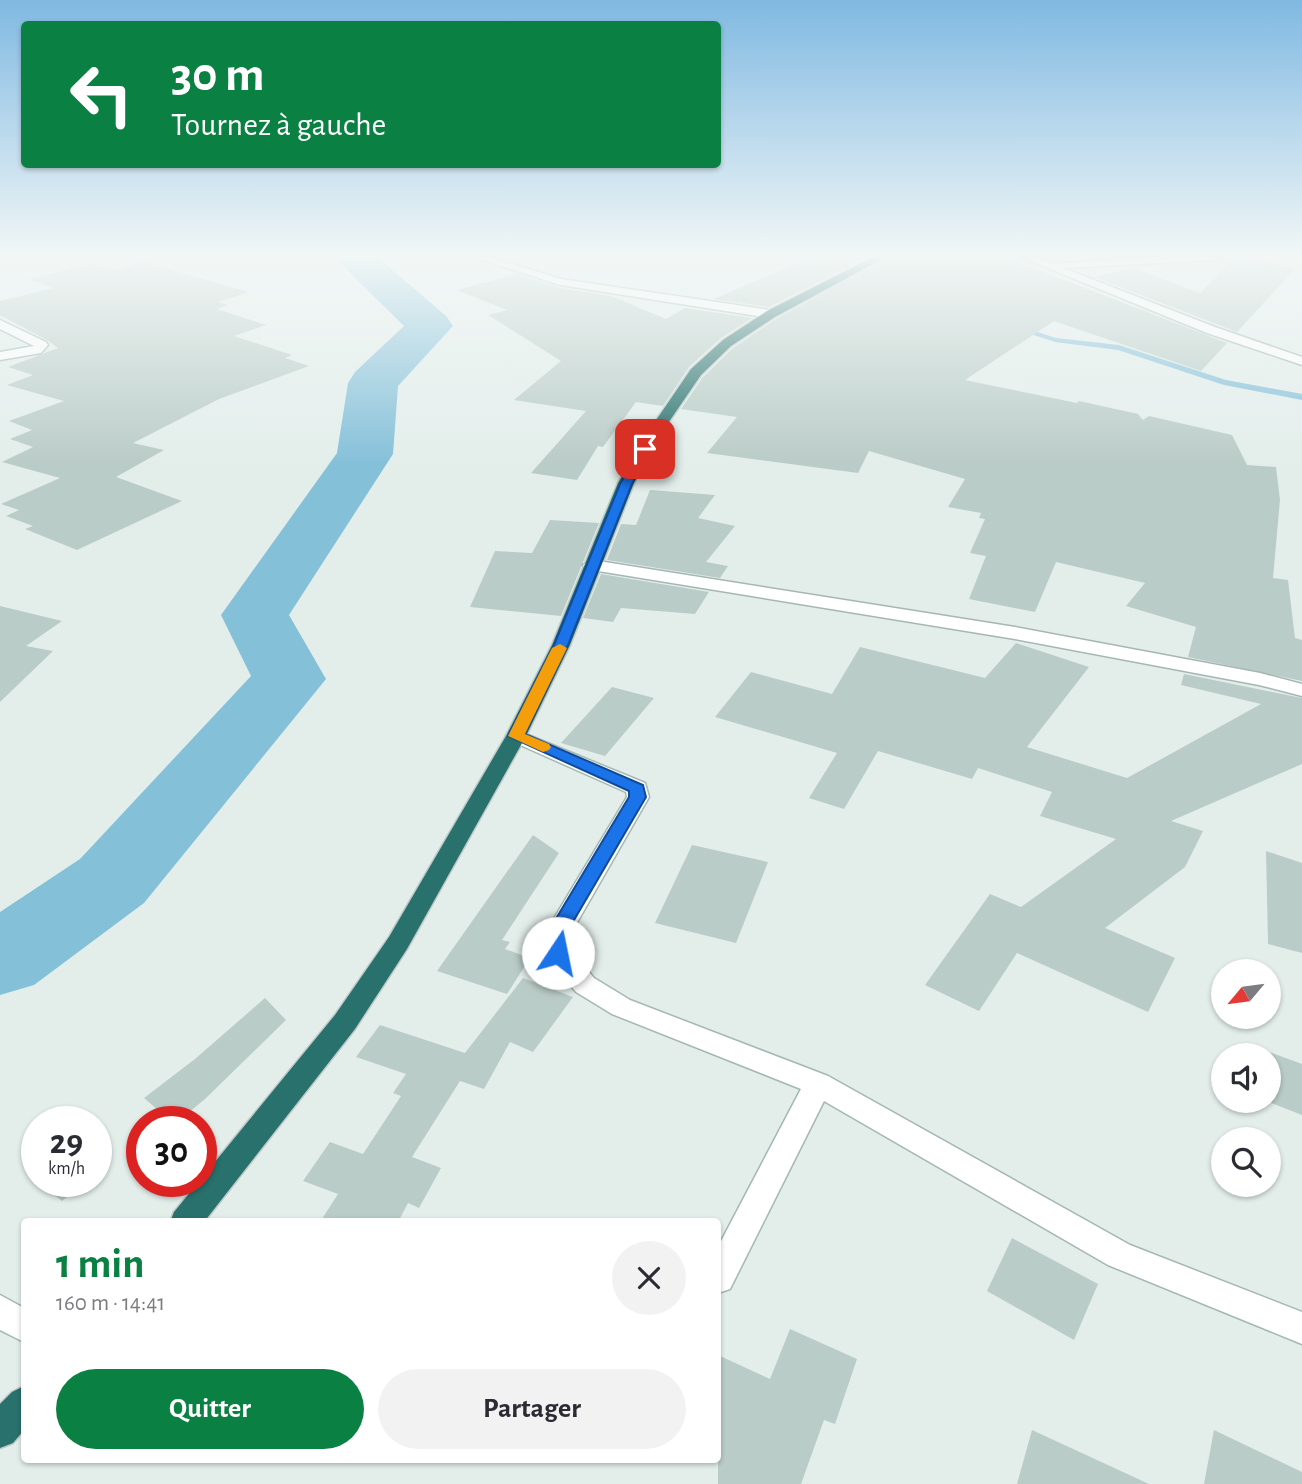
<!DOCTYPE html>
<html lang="fr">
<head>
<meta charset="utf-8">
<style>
  :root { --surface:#fff; --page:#f2f2f3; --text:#2b2b33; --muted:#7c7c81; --accent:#0b8043 }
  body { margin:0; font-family:"Alegreya Sans",sans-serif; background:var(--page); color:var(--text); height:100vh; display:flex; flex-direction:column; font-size:26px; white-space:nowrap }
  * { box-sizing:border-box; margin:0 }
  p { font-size:23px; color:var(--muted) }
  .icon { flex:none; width:38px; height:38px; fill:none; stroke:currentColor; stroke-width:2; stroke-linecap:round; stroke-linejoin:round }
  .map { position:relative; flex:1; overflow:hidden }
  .panel { position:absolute; left:21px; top:1218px; width:700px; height:245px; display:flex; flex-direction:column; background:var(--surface); border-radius:7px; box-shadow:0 2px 5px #0004 }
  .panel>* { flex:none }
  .guide { position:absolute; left:21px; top:21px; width:700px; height:147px; border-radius:7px; box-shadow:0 2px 5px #0004; background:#0b8043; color:#fff; overflow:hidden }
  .needle { width:46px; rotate:241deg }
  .controls { position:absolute; left:1211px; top:959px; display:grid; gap:14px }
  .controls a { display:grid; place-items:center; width:70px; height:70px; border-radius:50%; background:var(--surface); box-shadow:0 2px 5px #0004; font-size:35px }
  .speed { position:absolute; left:21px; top:1106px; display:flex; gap:14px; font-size:35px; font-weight:700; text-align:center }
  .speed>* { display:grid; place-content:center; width:91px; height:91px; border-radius:50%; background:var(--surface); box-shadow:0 2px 5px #0004; line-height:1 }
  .speed small { font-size:18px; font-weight:400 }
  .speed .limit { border:10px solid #d22; background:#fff; color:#111 }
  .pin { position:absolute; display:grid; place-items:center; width:60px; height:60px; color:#fff; margin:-30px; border-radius:14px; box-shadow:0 4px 10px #0006 }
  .me { position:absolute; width:77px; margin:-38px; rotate:11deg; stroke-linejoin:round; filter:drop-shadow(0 0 5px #0008) }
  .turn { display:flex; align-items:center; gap:24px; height:147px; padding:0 35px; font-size:32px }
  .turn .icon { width:91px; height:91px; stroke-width:2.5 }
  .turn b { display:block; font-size:49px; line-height:60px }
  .round { display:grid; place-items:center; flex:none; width:74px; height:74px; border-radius:37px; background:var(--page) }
  .headline { display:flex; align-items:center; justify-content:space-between; height:119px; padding:0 35px }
  h1 { font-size:42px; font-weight:700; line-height:52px; color:var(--accent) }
  .primary-button { display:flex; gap:14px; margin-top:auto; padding:14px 35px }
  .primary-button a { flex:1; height:80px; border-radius:42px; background:var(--accent); color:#fff; font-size:28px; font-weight:700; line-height:80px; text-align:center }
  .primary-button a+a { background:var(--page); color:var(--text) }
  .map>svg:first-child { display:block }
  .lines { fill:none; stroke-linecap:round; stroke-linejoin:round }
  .stream { fill:#85c0d9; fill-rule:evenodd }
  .river { fill:#85c0d9; fill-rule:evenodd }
  .building { fill:#baccc7 }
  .minor-casing { stroke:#a5b7b3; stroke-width:3 }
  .highway-casing { stroke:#c1cac9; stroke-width:3 }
  .minor { fill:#fff; fill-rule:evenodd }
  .highway { fill:#28716d; fill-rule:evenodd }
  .route { fill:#1a73e8; stroke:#114b97; stroke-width:2 }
  .slow { fill:#f59e0b }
</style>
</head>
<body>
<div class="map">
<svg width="1302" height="1484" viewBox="0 0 1302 1484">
  <rect width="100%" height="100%" fill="#e3eeeb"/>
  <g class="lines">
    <!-- stream -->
    <polygon class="stream" points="1016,325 1056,338 1119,345 1226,380 1302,394 1302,400 1224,385 1118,350 1055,342 1016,329"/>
    <!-- river -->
    <polygon class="river" points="334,257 377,257 446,316 453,326 398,386 393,454 289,615 326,679 144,903 34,985 0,995 0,912 80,859 251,676 221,615 337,453 348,383 355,372 404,326"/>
  </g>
  <!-- building -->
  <g class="building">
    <polygon points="811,257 868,257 769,307 714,299"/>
    <polygon points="888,257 1005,257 1227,343 1201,371 1054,321 965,380 1077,403 1079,401 1138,414 1143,420 1149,416 1232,435 1247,465 1276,467 1280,500 1273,578 1288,580 1295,638 1302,640 1302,681 1188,657 1196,627 1126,606 1145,583 1056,562 1035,612 969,599 986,556 970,553 985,519 979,518 981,513 948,507 965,479 869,451 858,473 707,453 737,417 681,409 703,377 733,348 776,319"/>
    <polygon points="1234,258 1296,268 1237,332 1094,277 1133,268 1200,293"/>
    <polygon points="143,262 248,292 218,302 228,305 217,309 266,325 234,336 292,355 285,358 309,366 219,399 133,443 164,450 116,477 182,501 77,550 25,529 33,526 6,516 19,510 1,504 60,478 2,462 33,447 10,439 32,430 9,421 64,401 7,385 33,375 8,367 58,348 47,340 0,315 0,301 53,288 30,279 88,264 118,270"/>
    <polygon points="518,274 560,288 611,296 666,319 685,308 752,318 721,338 689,367 663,406 636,402 603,447 598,446 577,480 531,473 586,411 514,400 561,361 488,315 507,310 457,290"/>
    <polygon points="650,490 715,495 698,518 735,526 706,562 728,566 720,578 607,560 621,524 636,525"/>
    <polygon points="550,520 599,523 561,616 470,607 495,551 532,553"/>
    <polygon points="601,574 709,592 695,614 621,608 613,622 583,618"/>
    <polygon points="0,606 62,621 26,646 53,651 0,702"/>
    <polygon points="1016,643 1089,667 1027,747 1127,778 1261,704 1181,685 1184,674 1302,698 1302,764 1171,821 1203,831 1185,867 1105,928 1175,958 1148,1012 1017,953 979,1011 925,985 990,894 1021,907 1116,839 1040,816 1052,792 978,768 972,779 878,751 844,809 809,798 837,753 715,717 751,672 832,694 860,647 985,678"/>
    <polygon points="612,687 654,698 605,756 561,743"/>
    <polygon points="533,835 559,853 502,940 510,942 505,949 530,958 507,994 437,971"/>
    <polygon points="692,845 768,862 736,943 655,923"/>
    <polygon points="1266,851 1302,863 1302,953 1268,944"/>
    <polygon points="523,978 573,997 533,1052 510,1042 484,1089 460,1081 412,1157 441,1168 419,1208 408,1203 398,1222 320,1222 338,1194 303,1181 330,1142 363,1154 401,1096 393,1093 406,1074 356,1057 380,1025 465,1053"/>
    <polygon points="265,998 286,1020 205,1099 177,1122 172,1122 144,1098 195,1059"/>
    <polygon points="1253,1046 1302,1064 1302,1115 1266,1101 1269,1101 1269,1055 1250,1055"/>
    <polygon points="38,1181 85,1181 62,1201"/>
    <polygon points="1012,1238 1098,1284 1074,1340 987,1291"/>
    <polygon points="790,1329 857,1359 835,1424 824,1420 801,1484 718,1484 718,1355 770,1379"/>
    <polygon points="1032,1430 1149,1484 1017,1484"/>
    <polygon points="1214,1430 1302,1472 1302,1484 1204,1484"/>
  </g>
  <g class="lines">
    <defs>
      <g id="minor">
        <polygon points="474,257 489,257 561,279 771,310 777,314 771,318 560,285"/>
        <polygon points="1021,257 1035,257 1053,264 1160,257 1225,257 1220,260 1063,268 1215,327 1302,357 1302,365 1207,333"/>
        <polygon points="0,320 46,342 48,345 41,353 0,360 0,352 34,346 0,329"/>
        <polygon points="592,560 1015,627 1260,673 1302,684 1302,696 1259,685 1015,639 586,569 583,565"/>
        <polygon points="516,730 645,783 649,797 567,940 570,949 594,978 630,1000 828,1076 1130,1245 1302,1312 1302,1344 1108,1265 824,1101 730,1289 718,1293 718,1247 801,1089 612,1014 576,992 549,960 541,940 627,797 626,792 509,740 506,736 509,732"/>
        <polygon points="0,1295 24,1308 24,1342 0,1330"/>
      </g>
      <g id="highway">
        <polygon points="873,257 886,257 775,317 731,346 701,375 662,432 634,483 570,645 526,736 407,949 355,1029 204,1222 170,1222 174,1212 335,1015 389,937 506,736 552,645 618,483 648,432 691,369 723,340 767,311"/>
        <polygon points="24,1386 24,1430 13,1443 0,1448 0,1404 12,1392"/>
      </g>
    </defs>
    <!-- minor casing -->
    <use href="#minor" class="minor-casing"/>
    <!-- highway casing -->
    <use href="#highway" class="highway-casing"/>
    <!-- minor -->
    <use href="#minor" class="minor"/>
    <!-- highway -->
    <use href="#highway" class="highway"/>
  </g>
  <!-- sky -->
  <linearGradient id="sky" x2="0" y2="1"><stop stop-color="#80b9e2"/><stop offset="0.55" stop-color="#f2f7f6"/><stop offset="1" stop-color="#f2f7f6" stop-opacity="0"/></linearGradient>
  <rect width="1302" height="464" fill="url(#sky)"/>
  <!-- route -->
  <path class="route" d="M641,447L651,449L632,484L568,645L525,734L643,785L646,797L567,932L563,940L567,953L564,958H551C546,949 544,942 548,932L629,797V791L508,736L554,645L620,484Z"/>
  <!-- slow -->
  <polygon class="slow" points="560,644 567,648 525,734 549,744 551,747 549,750 543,752 508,736 552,648"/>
</svg>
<div class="controls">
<a><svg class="needle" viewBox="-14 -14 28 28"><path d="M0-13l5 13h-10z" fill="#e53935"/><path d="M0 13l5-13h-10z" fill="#7c7c81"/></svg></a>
<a><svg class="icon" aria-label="sound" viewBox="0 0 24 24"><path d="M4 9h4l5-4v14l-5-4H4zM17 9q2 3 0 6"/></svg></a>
<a><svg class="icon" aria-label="search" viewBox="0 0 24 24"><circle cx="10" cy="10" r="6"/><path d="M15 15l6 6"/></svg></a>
</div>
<div class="speed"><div>29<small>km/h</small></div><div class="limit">30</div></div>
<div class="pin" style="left:645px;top:449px;background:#d93025"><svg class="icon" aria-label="arrive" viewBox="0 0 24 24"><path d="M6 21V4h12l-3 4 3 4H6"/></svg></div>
<svg class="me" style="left:558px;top:953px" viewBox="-20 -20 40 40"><circle r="19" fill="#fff"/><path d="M0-13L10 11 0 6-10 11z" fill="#1a73e8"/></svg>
<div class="guide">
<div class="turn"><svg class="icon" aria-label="left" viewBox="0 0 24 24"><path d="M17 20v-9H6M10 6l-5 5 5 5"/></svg><div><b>30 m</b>Tournez à gauche</div></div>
</div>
<section class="panel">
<div class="headline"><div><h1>1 min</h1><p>160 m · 14:41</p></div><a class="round"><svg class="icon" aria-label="close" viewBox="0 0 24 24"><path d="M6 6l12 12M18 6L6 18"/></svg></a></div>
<div class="primary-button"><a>Quitter</a><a>Partager</a></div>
</section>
</div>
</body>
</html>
